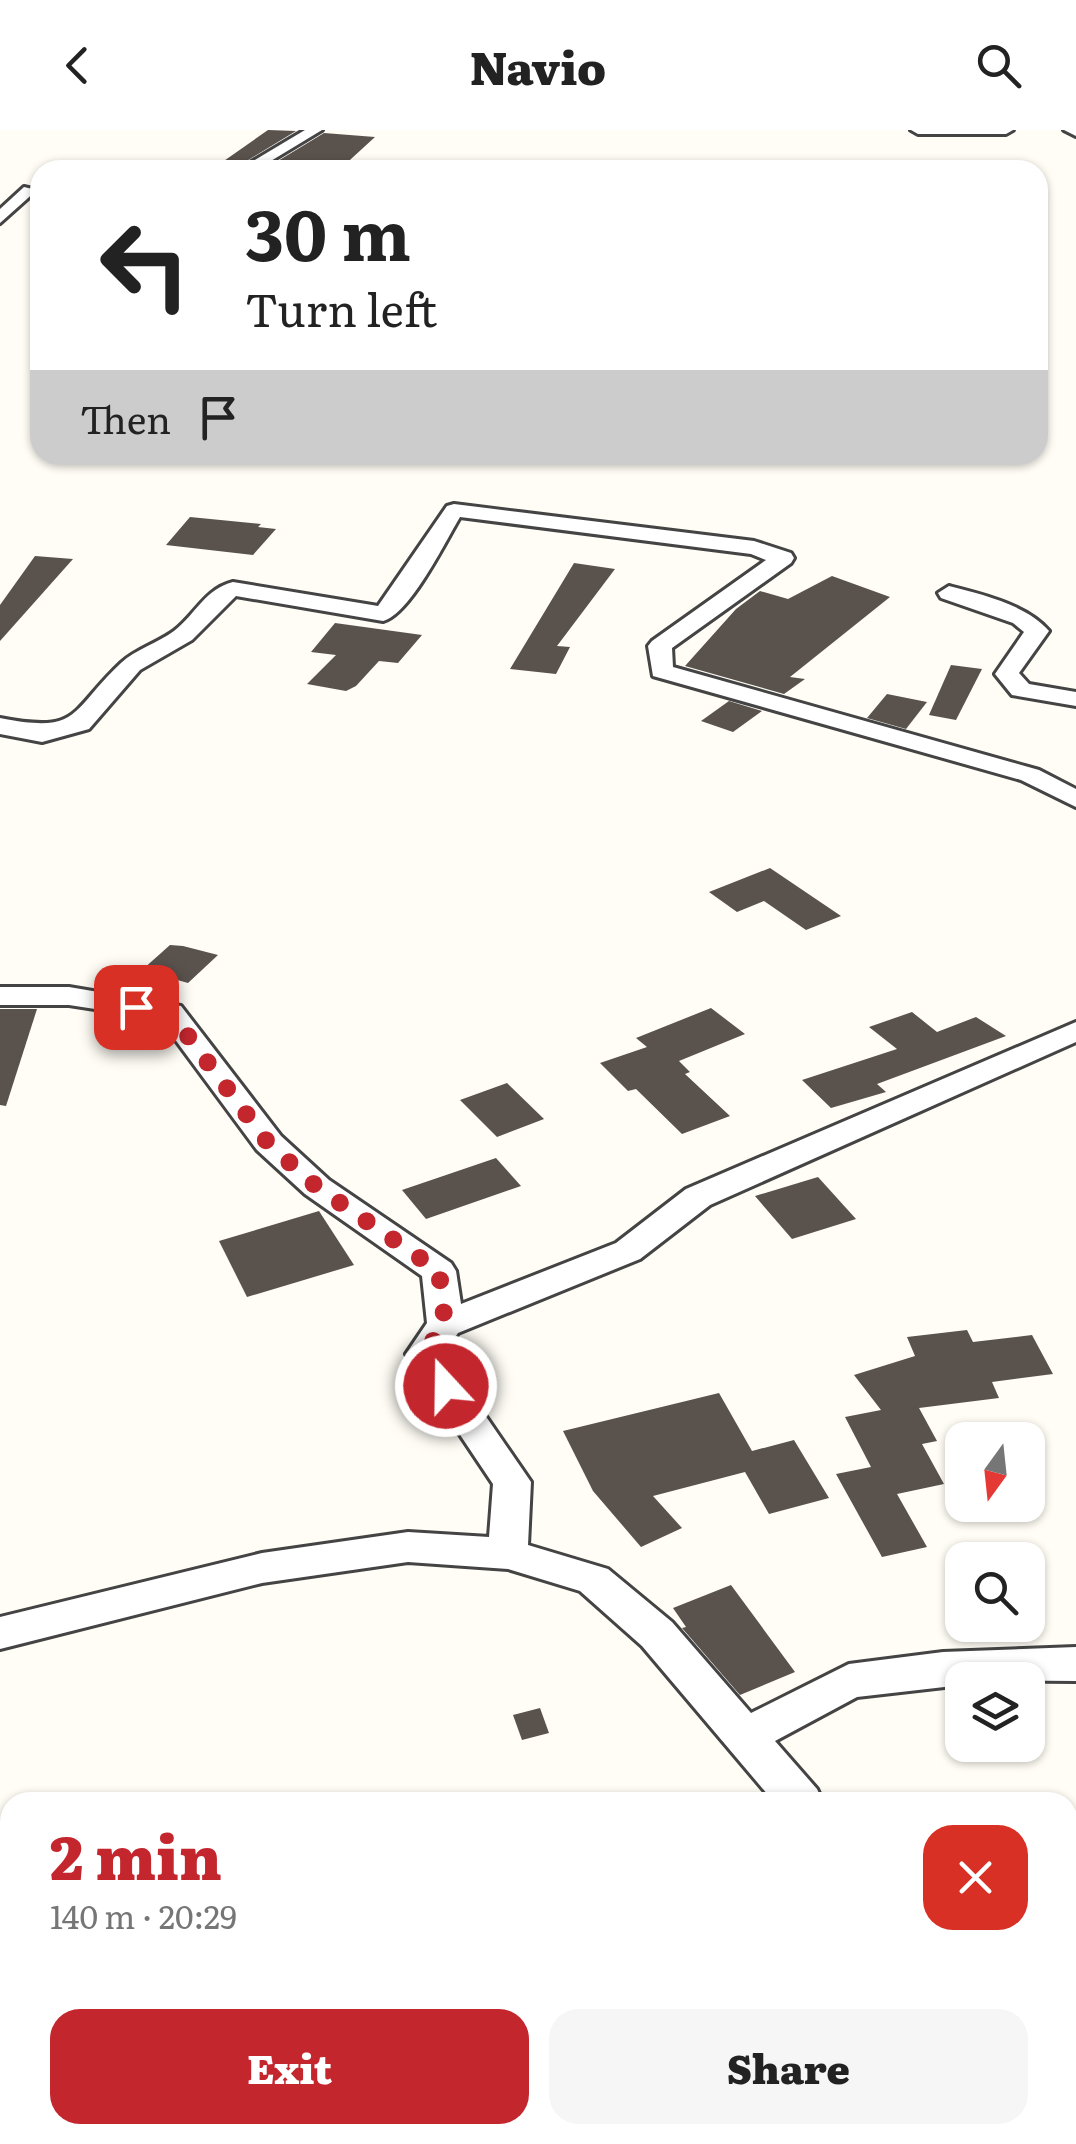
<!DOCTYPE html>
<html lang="en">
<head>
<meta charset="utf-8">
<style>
  :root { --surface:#fff; --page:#f6f6f6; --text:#222; --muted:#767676; --accent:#c4262e }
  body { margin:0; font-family:Literata,serif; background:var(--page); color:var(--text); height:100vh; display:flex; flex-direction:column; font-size:38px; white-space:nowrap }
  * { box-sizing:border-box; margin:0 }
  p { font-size:32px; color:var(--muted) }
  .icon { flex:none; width:55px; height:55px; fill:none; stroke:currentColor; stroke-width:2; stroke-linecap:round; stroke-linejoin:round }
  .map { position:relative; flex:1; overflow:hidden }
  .side { position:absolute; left:0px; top:1662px; width:1078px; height:352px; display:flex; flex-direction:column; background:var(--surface); border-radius:30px 30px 0 0; box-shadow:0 2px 8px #0004 }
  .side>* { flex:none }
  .hud { position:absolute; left:30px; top:30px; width:1018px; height:305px; border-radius:30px; box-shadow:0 2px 8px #0004; background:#fff; color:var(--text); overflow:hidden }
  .needle { width:65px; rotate:195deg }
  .controls { position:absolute; left:945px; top:1292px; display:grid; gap:20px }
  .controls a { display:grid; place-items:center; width:100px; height:100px; border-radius:20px; background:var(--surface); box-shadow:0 2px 8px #0004; font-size:50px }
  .pin { position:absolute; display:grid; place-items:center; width:85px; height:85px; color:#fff; margin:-42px; border-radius:20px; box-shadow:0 5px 15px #0006 }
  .me { position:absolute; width:110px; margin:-55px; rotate:339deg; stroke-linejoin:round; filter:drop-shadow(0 0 8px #0008) }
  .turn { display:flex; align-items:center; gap:35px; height:210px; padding:0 50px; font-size:45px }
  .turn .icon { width:130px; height:130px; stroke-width:2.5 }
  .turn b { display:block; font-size:70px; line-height:85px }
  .then { display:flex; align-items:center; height:95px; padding:0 50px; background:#0003; gap:20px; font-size:38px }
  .round { display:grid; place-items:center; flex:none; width:105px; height:105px; border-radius:30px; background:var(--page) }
  .overview { display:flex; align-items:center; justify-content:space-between; height:170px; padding:0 50px }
  h1 { font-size:60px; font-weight:800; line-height:75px; color:var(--accent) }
  .button { display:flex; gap:20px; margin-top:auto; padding:20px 50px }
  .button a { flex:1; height:115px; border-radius:30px; background:var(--accent); color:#fff; font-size:40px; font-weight:800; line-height:115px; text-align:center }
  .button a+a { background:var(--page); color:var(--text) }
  header { display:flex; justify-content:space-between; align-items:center; height:130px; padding:0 50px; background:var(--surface); font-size:45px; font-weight:800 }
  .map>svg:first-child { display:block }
  .building { fill:#5a524d }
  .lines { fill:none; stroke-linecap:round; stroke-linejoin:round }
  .street-casing { stroke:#444; stroke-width:6 }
  .street { fill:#fff; fill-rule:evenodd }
  .route { stroke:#c4262e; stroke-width:18; stroke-dasharray:0 32.4 }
</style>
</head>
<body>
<header><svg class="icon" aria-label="back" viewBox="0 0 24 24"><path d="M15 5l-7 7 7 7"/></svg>Navio<svg class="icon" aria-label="search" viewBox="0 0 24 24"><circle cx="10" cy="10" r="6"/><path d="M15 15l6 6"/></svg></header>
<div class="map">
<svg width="1076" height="2014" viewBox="0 0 1076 2014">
  <rect width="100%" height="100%" fill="#fffdf5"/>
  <!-- building -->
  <g class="building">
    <polygon points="268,0 296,1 240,35 221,33"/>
    <polygon points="324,3 375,7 339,40 268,37"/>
    <polygon points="190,387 261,394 258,397 276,399 253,425 166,415"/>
    <polygon points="35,426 73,429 0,511 0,475"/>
    <polygon points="574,433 615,439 557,516 570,517 556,544 510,539"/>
    <polygon points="832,446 890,467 790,547 805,549 784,564 685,536 736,479 760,461 788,469"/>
    <polygon points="335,493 422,505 398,533 379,531 356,556 346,561 307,554 336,525 311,522"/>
    <polygon points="951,535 982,539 956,590 929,585"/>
    <polygon points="887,564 927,572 906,599 867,588"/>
    <polygon points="729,571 762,581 733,602 701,591"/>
    <polygon points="770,738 841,786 806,800 764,771 737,782 709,762"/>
    <polygon points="170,815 183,816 218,825 188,853 142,840"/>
    <polygon points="711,878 745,904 679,931 690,942 685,944 730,986 682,1004 636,959 628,961 600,933 647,917 636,908"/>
    <polygon points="0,879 37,879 6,976 0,975"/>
    <polygon points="912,882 937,902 976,887 1006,906 877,954 886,962 831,978 802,950 897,919 869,897"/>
    <polygon points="507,953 544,989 497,1007 460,970"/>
    <polygon points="496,1028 521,1056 426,1089 402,1060"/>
    <polygon points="818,1047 856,1089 792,1109 755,1066"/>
    <polygon points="319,1081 354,1135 247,1167 219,1111"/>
    <polygon points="967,1200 973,1212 1032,1205 1053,1244 992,1252 999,1268 919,1278 937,1311 922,1314 944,1354 897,1364 927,1417 882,1427 836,1344 871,1337 845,1287 881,1280 854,1245 915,1226 907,1207"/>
    <polygon points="719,1263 752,1321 794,1310 829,1368 769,1384 745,1342 653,1366 682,1398 641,1417 593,1361 563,1301"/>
    <polygon points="731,1455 795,1542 740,1565 682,1498 686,1497 673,1478"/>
    <polygon points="540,1578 549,1603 522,1610 513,1585"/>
  </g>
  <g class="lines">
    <defs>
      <g id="street">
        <polygon points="305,0 322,0 256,40 238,40"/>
        <polygon points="911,0 1013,0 1006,4 918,4"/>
        <polygon points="1064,0 1076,0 1076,6"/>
        <polygon points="24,57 37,60 0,93 0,79"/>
        <path d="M454,374L754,411L791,423L794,428L791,433L672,518L673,537L1039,640L1076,659V677L1021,650L653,546L648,516L652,511L766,430L751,424L460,387C445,412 410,484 383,491L236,466L192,510L140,540L89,599L42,612L0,604V588C81,604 69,582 121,533C136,519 158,513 174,501C196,484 205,459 233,452L378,476L447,376Z"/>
        <path d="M949,456C981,464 1027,475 1049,501L1019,543L1029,554L1076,562V576L1012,565L995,544L1024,502L1013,493L941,468L938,463Z"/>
        <polygon points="0,857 69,857 181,876 281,1006 329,1050 451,1133 456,1141 461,1174 616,1113 686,1059 1076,892 1076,912 710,1075 640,1129 458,1203 443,1224 531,1352 528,1415 608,1439 672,1492 751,1583 849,1534 943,1522 1076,1517 1076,1551 962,1550 962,1555 857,1567 775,1611 817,1659 823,1672 774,1672 642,1516 580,1461 508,1439 408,1432 262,1453 0,1519 0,1487 262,1423 408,1402 489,1407 493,1354 406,1224 427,1193 422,1146 305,1064 257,1020 160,889 69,875 0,875"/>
        <polygon points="1076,1877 1076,1921 1068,1923 1068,1878"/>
        <polygon points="1012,2005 1063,2005 1066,2014 1016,2014"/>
      </g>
    </defs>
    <!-- street casing -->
    <use href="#street" class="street-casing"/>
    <!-- street -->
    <use href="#street" class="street"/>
  </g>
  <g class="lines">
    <!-- route -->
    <polyline class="route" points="136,877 170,882 268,1013 317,1057 439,1141 445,1194 424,1224 446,1256"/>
  </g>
</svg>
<div class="controls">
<a><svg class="needle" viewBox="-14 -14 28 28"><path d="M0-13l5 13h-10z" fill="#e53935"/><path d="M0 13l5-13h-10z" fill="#767676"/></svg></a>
<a><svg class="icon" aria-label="search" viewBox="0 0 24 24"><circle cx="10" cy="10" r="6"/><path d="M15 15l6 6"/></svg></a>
<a><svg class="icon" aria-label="layers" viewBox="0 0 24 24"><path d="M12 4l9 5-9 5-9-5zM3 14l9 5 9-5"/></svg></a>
</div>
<div class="pin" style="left:136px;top:877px;background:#d93025"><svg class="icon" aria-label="arrive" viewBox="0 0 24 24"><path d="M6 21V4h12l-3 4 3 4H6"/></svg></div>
<svg class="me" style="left:446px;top:1256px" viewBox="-20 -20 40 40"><circle r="17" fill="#c4262e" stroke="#fff" stroke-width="3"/><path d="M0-11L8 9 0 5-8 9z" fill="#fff"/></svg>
<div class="hud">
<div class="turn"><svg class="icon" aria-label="left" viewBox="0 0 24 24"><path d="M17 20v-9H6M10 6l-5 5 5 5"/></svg><div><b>30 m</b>Turn left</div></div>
<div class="then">Then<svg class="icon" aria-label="arrive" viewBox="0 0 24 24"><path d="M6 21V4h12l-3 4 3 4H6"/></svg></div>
</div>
<section class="side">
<div class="overview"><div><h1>2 min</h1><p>140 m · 20:29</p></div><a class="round" style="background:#d93025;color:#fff"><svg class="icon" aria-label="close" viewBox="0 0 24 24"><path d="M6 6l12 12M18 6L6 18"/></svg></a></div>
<div class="button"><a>Exit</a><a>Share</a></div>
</section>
</div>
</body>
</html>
